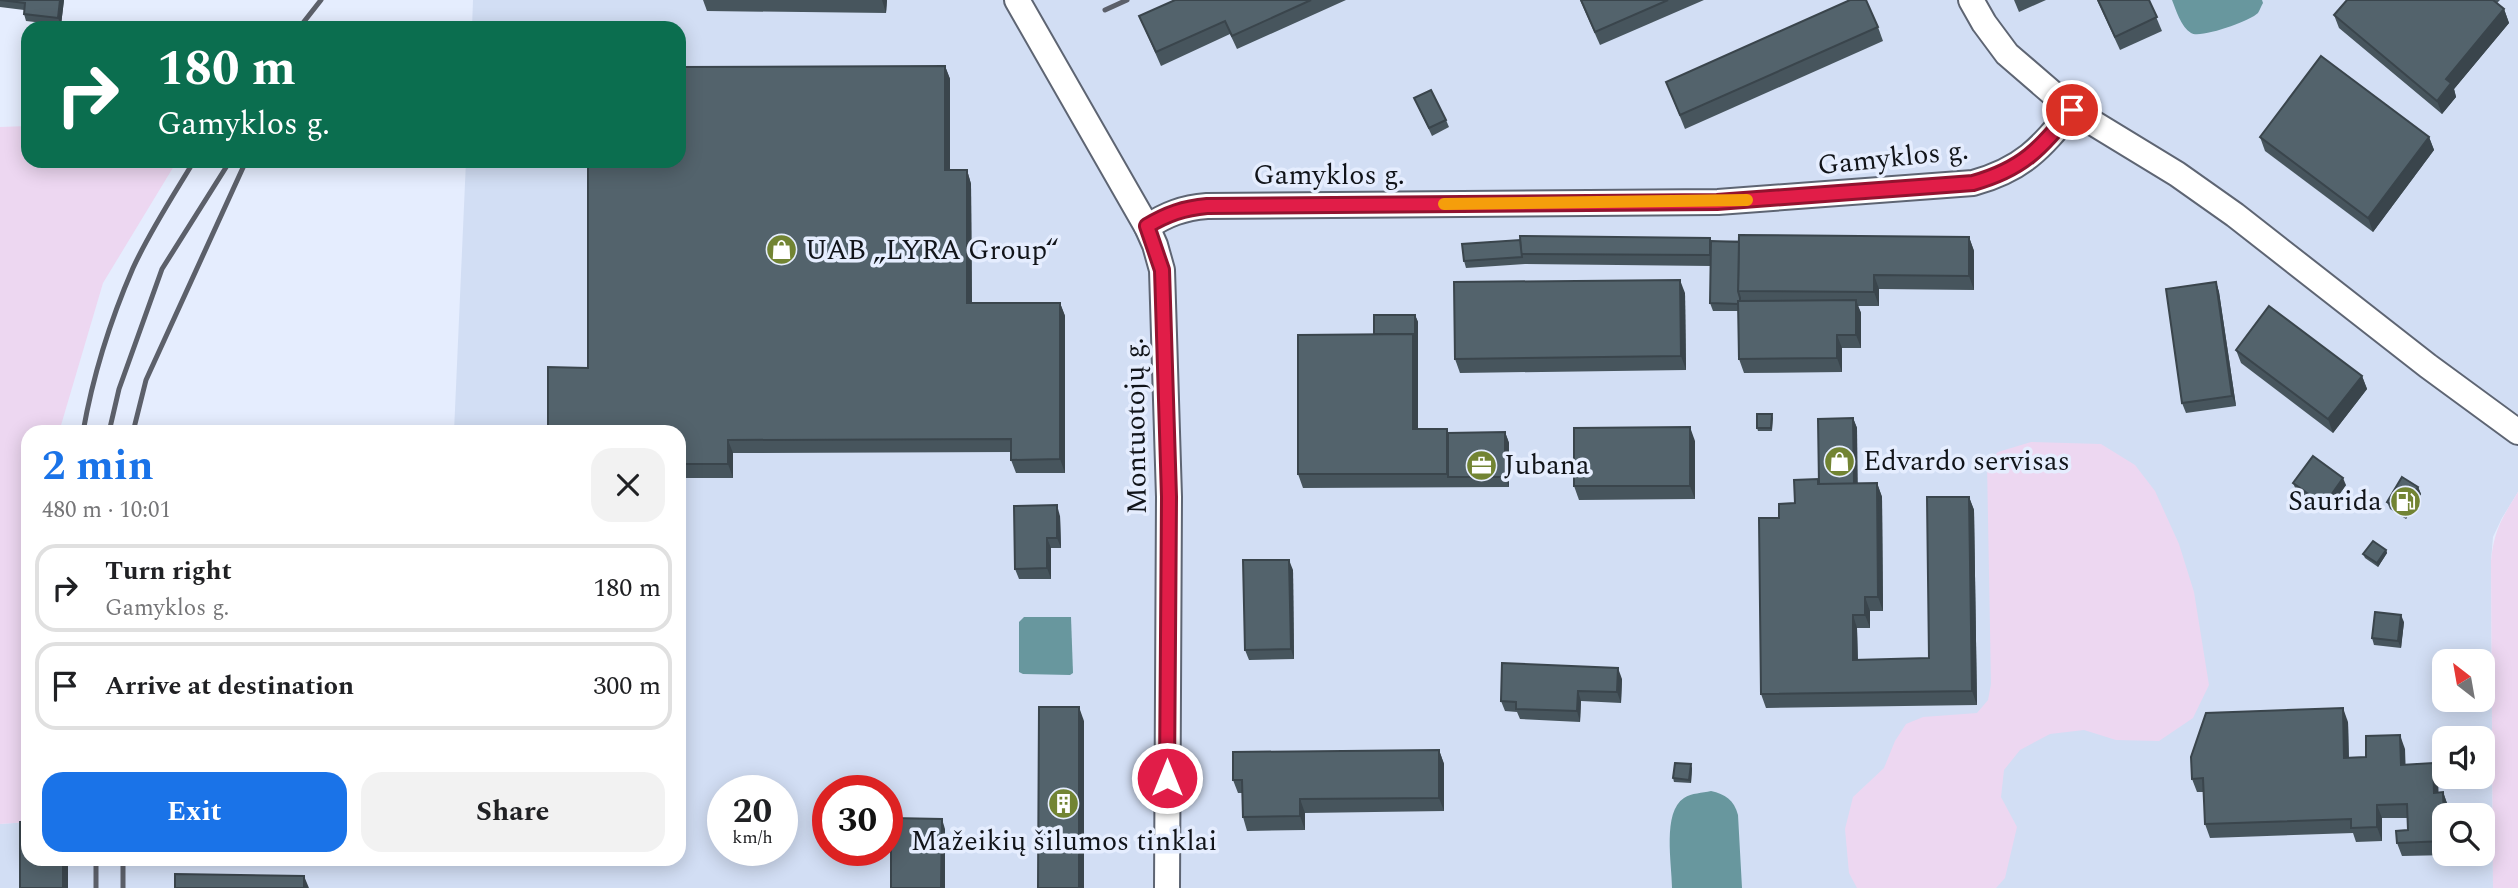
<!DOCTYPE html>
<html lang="en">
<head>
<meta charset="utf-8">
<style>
  :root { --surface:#fff; --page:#f2f2f2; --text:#202124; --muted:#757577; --line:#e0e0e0; --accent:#1a73e8 }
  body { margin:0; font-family:Spectral,serif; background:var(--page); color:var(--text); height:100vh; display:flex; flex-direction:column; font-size:26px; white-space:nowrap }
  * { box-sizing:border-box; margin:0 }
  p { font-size:23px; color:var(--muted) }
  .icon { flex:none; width:38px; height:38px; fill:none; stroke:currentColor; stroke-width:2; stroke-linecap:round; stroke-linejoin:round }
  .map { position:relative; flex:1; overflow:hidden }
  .side { position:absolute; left:21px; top:425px; width:665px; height:441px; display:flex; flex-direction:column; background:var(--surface); border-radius:21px; box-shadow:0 4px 18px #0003 }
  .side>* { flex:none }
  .top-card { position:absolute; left:21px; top:21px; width:665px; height:147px; border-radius:21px; box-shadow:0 4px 18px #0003; background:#0b6e4f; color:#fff; overflow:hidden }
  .needle { width:46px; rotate:329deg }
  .controls { position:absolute; left:2432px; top:649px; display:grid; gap:14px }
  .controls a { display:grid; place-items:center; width:63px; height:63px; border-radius:14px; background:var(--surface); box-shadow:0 4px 18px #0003; font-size:35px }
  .speed { position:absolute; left:707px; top:775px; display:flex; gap:14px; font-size:35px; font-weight:700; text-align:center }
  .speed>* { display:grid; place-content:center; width:91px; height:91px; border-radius:50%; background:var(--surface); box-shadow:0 4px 18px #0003; line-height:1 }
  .speed small { font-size:18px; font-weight:400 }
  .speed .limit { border:10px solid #d22; background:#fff; color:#111 }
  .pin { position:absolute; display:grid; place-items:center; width:60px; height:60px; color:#fff; margin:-30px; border:4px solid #fff; border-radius:50%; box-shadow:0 2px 7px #0007 }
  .me { position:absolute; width:77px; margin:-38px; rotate:0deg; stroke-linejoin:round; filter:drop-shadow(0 0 5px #0008) }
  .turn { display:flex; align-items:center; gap:24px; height:147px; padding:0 21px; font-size:32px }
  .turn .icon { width:91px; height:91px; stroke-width:2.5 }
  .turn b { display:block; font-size:49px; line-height:60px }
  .round { display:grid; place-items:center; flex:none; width:74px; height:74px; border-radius:21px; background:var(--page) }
  .summary { display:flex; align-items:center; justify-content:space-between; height:119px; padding:0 21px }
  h1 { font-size:42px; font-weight:700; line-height:52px; color:var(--accent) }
  .action { display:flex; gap:14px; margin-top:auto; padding:14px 21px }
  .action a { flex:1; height:80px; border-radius:21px; background:var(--accent); color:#fff; font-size:28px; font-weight:700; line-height:80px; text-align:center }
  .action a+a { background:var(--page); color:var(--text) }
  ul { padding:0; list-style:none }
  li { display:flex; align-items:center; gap:21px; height:88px; margin:0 14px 10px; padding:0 7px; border:4px solid var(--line); border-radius:21px }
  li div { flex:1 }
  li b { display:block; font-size:26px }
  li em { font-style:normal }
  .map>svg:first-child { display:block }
  .built { fill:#d2def4; fill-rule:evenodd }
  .green { fill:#edd7f1 }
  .water { fill:#68979e }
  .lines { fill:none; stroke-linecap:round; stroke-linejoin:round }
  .street-casing { stroke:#5e6573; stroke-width:28 }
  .street { stroke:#fff; stroke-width:24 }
  .rail { stroke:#5c606a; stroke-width:5 }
  .wall { fill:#47555d }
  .shaded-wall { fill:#3a454c }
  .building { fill:#53636c; stroke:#3a454c; stroke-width:2 }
  .route-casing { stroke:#92132f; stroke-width:18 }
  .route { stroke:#e11d48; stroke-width:12 }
  .slow { stroke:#f59e0b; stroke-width:12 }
  .labels { text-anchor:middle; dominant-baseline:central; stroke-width:7; stroke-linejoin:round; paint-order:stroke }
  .street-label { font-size:28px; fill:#111419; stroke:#e5edfe }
  .poi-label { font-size:28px; fill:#111419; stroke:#e5edfe; text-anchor:start }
</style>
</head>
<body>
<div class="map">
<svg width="2518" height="888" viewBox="0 0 2518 888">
  <rect width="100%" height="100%" fill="#e5edfe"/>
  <!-- built -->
  <path class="built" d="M473,0H2518V492L2502,518L2493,537L2491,561L2493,888H0V824L28,822V859H679V432H454L466,161H679V28H472ZM2445,662H2483V700H2445ZM2445,738H2483V777H2445ZM723,791H782V850H723ZM828,791H887V850H828ZM2445,816H2483V854H2445Z"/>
  <!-- green -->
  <g class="green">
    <polygon points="28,126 28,161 177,161 103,283 59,432 28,432 28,822 0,824 0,127"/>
    <polygon points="2031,442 2101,444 2135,465 2155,491 2179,544 2194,592 2209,685 2193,718 2159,741 2116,740 2084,730 2050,734 2020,750 2004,770 2001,797 2017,827 2005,878 1996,888 1857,888 1849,873 1845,829 1853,797 1884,768 1895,741 1906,724 1923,717 1977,713 1988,700 1991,684 1987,463 1998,452"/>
    <path d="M2518,492V888H2493L2491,561C2494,530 2502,518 2518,492Z"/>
  </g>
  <!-- water -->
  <g class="water">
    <path d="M2172,0H2262L2263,3C2261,6 2260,10 2258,13C2250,21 2200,39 2191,33C2181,27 2176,10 2172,0Z"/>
    <polygon points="1024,617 1071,617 1073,673 1070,675 1023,674 1019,672 1019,622"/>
    <path d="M1711,791C1725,794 1734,800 1738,815L1742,888H1672C1672,864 1662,812 1684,798C1692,793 1702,793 1711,791Z"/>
  </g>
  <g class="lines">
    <defs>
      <g id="street">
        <polyline points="1017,0 1147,227 1155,245 1162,270 1169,497 1167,888"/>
        <polyline points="1971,0 1984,23 2007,54 2072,110 2177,174 2235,215 2428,366 2518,432"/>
        <path d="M1147,227C1167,214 1183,208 1207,206L1718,202L1973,183C2023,169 2040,149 2072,110"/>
      </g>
    </defs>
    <!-- street casing -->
    <use href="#street" class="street-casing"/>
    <!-- street -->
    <use href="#street" class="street"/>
    <!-- rail -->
    <g class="rail">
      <polyline points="1105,10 1127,0"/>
      <polyline points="299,28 321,0"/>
      <path d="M83,432C93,375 110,321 133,268C150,231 173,196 194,161"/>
      <polyline points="109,432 119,389 162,269 230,161"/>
      <polyline points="133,432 146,380 246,161"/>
      <polyline points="96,859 96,888"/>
      <polyline points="123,888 123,859"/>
    </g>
  </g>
  <!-- wall -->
  <g class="wall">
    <polygon points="0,0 64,0 61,25 26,21 24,14 24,10 0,7"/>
    <polygon points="703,0 887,0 886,13 707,11"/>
    <polygon points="1175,0 1346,0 1237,49 1230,34 1161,66 1139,16"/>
    <polygon points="1580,0 1704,0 1600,45"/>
    <polygon points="2014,0 2046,0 2019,12"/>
    <polygon points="2097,0 2149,0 2162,31 2120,50"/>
    <polygon points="2347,0 2500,0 2497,3 2504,9 2509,23 2454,89 2456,97 2442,114 2339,28 2334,15"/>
    <polygon points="1878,27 1883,41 1685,129 1666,82"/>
    <polygon points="945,66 950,79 950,170 967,170 971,184 972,303 1060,303 1065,316 1065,473 1016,473 1011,460 1011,452 733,453 733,478 679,478 679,432"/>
    <polygon points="1414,98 1446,120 1449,127 1432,136"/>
    <polygon points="2260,137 2429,137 2434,150 2373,232 2265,151"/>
    <polygon points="1969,237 1974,251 1974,290 1879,289 1879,306 1858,306 1861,313 1861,348 1842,348 1842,372 1744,373 1739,359 1739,311 1713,311 1710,303 1711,266 1525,264 1466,268 1464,261 1462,244 1710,238 1711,241"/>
    <polygon points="2216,282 2219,292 2236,406 2186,413 2182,403"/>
    <polygon points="1685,293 1686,370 1460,373 1455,359"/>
    <polygon points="1415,315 1418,322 1418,429 1447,429 1448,433 1505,432 1509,443 1509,487 1303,488 1298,474 1374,334"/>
    <polygon points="2236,350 2362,376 2367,389 2333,433 2241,363"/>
    <polygon points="1772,414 1773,418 1772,431 1758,431 1757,428"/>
    <polygon points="1853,418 1857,428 1857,484 1877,483 1882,497 1883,611 1870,611 1870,628 1857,628 1858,660 1929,658 1969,497 1974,510 1977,705 1766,708 1761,694 1779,518 1819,483"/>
    <polygon points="1695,441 1695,499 1579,500 1574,486"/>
    <polygon points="2293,483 2346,485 2326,513 2296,490"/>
    <polygon points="2418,487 2421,494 2406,519 2390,509 2387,502"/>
    <polygon points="1060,516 1061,548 1051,548 1051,579 1019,579 1015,569"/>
    <polygon points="2386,550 2387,553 2378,567 2365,558 2363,554"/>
    <polygon points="1293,570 1294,659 1249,660 1245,650"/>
    <polygon points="2404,622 2401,648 2374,645 2372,638"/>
    <polygon points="1622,679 1621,703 1581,701 1580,722 1520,719 1517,712 1505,711 1501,701"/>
    <polygon points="2348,722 2349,758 2366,757 2405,749 2405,764 2438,777 2438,793 2443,792 2448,806 2448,816 2445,816 2445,854 2450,855 2402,856 2397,843 2408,830 2407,818 2382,818 2382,841 2356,842 2353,833 2210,838 2205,824 2204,792 2197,792 2192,779"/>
    <polygon points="1439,750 1444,764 1444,811 1305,813 1305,830 1247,831 1243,817 1242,793 1238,793 1233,780"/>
    <polygon points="1692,768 1691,783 1674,782 1673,778"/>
    <polygon points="564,859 599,859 599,862 565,861"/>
  </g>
  <!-- shaded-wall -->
  <g class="shaded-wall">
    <polygon points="60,0 64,0 61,25 58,18"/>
    <polygon points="882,0 887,0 886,13"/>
    <polygon points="2504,9 2509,23 2454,89 2456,97 2442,114 2437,101 2446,79"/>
    <polygon points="945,66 950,79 950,184 945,170"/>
    <polygon points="2429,137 2434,150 2373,232 2368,218"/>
    <polygon points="967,170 971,184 972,316 967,303"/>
    <polygon points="1969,237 1974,251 1974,290 1969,276"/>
    <polygon points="1874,275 1879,289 1879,306 1874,292"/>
    <polygon points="1680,280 1685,293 1686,370 1681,356"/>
    <polygon points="2216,282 2219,292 2236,406 2232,396"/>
    <polygon points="1856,300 1861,313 1861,348 1856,335"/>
    <polygon points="1060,303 1065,316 1065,473 1060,459"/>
    <polygon points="1415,315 1418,322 1418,443 1413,429 1413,334"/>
    <polygon points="1837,335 1842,348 1842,372 1837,358"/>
    <polygon points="2362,376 2367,389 2333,433 2328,419"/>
    <polygon points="1853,418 1857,428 1858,497 1854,486"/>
    <polygon points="1690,427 1695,441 1695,499 1690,486"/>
    <polygon points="1505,432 1509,443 1509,487 1505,477"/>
    <polygon points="728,440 733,453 733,478 728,464"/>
    <polygon points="2343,478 2346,485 2326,513 2324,505"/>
    <polygon points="1877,483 1882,497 1883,611 1878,597"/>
    <polygon points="2418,487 2421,494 2406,519 2404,511"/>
    <polygon points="1969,497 1974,510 1977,705 1972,691"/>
    <polygon points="1057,505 1060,516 1061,548 1057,538"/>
    <polygon points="1047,538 1051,548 1051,579 1047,568"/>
    <polygon points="2386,550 2387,553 2378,567 2377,563"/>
    <polygon points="1289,560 1293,570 1294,659 1291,649"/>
    <polygon points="1865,597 1870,611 1870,628 1865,615"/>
    <polygon points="1853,615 1857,628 1858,673 1853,660"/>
    <polygon points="2401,615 2404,622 2401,648 2398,641"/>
    <polygon points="1618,668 1622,679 1621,703 1617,692"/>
    <polygon points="1578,691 1581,701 1580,722 1577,711"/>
    <polygon points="1079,707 1084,721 1084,888 1079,888"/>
    <polygon points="2343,708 2348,722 2349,772 2344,758"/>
    <polygon points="2400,735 2405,749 2406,778 2401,765"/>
    <polygon points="1439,750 1444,764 1444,811 1439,798"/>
    <polygon points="2433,763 2438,777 2439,806 2434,793"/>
    <polygon points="1691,764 1692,768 1691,783 1689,780"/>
    <polygon points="2443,792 2448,806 2448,816 2445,816 2445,841"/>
    <polygon points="1300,799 1305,813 1305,830 1300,816"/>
    <polygon points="2377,805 2382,818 2382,841 2377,827"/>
    <polygon points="942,819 945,829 945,888 941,888"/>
    <rect x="63" y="859" width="5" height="29"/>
    <polygon points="304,876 309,888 304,888"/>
  </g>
  <!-- building -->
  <g class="building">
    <polygon points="0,0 60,0 58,18 24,14 25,3"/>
    <polygon points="1175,0 1311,0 1232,36 1225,21 1156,52 1139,16"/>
    <polygon points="1581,0 1668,0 1595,32"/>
    <polygon points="1850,0 1866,0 1878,27 1680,115 1666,82"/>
    <polygon points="2098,0 2149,0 2157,17 2115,37"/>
    <polygon points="2347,0 2493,0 2504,9 2446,79 2451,83 2437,101 2334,15"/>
    <polygon points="2321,56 2429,137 2368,218 2260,137"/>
    <polygon points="945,66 945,170 967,170 967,303 1060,303 1060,459 1011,460 1011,439 728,440 728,464 679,464 679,432 548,432 548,367 588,368 588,161 679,161 679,67"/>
    <polygon points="1431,90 1446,120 1429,128 1414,98"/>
    <polygon points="1739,235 1969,237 1969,276 1874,275 1874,292 1738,291"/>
    <polygon points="1520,236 1710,238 1710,255 1521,254"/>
    <polygon points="1520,240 1522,257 1464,261 1462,244"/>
    <polygon points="1711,241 1739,242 1738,291 1740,298 1740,301 1738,301 1738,304 1710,303"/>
    <polygon points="1680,280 1681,356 1455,359 1454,282"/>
    <polygon points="2216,282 2232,396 2182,403 2166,289"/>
    <polygon points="1856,300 1856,335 1837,335 1837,358 1739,359 1738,301"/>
    <polygon points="2269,306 2362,376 2328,419 2236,350"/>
    <polygon points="1374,315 1415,315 1415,341 1413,334 1374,334"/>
    <polygon points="1413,334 1413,429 1447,429 1447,474 1298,474 1298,335"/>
    <polygon points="1757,414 1772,414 1771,428 1757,428"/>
    <polygon points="1853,418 1854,484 1819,484 1818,419"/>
    <polygon points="1690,427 1690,486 1574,486 1574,428"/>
    <polygon points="1505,432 1505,477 1448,477 1448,433"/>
    <polygon points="2313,456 2343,478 2324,505 2293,483"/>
    <polygon points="2402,477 2418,487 2404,511 2387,502"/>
    <polygon points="1818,479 1818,484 1877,483 1878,597 1865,597 1865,615 1853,615 1853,660 1929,658 1927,497 1969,497 1972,691 1761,694 1759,518 1779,518 1779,504 1795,503 1794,480"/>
    <polygon points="1057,505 1057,538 1047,538 1047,568 1015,569 1014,506"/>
    <polygon points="2373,541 2386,550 2377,563 2363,554"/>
    <polygon points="1243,560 1289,560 1291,649 1245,650"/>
    <polygon points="2375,612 2401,615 2398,641 2372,638"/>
    <polygon points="1502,663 1618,668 1617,692 1578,691 1577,711 1516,709 1516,702 1501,701"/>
    <polygon points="1039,707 1079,707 1079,888 1038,888"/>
    <polygon points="2343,708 2344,758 2366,757 2366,736 2400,735 2401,765 2433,763 2434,793 2443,792 2445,841 2397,843 2396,831 2408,830 2407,804 2377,805 2377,827 2351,828 2351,819 2205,824 2203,778 2192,779 2191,757 2206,713"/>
    <polygon points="1439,750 1439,798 1300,799 1300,816 1243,817 1242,780 1233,780 1233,752"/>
    <polygon points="1675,763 1691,764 1689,780 1673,778"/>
    <polygon points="891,818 942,819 941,888 891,888"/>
    <polygon points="20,822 28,822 28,859 63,859 63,888 20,888"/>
    <polygon points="175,874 304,876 304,888 175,888"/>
  </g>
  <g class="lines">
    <defs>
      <path id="route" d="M1167,778L1169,497L1162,270L1147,226C1167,214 1184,208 1207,206L1717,202L1973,183C2023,169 2040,149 2072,110"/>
    </defs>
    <!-- route casing -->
    <use href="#route" class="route-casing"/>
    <!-- route -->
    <use href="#route" class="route"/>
    <!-- slow -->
    <polyline class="slow" points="1444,204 1747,200"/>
  </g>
  <!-- icons -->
  <defs>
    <symbol id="shop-disc" viewBox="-11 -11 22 22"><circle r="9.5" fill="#728433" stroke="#e5edfe"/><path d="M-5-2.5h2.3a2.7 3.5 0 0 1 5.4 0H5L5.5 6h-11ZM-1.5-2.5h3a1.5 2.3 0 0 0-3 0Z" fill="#fff"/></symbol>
    <symbol id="office-disc" viewBox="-11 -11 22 22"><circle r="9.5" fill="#728433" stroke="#e5edfe"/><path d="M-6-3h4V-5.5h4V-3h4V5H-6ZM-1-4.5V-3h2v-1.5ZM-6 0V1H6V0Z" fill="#fff"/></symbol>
    <symbol id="fuel-disc" viewBox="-11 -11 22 22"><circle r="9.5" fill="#728433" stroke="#e5edfe"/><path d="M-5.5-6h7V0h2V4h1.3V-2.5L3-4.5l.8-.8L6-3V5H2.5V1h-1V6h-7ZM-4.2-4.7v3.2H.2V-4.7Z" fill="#fff"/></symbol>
    <symbol id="building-disc" viewBox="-11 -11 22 22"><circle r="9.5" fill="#728433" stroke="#e5edfe"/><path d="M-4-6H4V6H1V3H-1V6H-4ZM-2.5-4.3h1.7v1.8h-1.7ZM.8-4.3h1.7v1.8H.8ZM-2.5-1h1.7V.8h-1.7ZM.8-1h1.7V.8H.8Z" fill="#fff"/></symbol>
  </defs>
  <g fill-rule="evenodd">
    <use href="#shop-disc" x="764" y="232" width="35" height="35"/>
    <use href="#shop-disc" x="1822" y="444" width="35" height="35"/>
    <use href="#office-disc" x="1464" y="448" width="35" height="35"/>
    <use href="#fuel-disc" x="2388" y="484" width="35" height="35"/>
    <use href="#building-disc" x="1046" y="786" width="35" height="35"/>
  </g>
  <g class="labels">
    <!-- street labels -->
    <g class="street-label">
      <text transform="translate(1893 158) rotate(-6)">Gamyklos g.</text>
      <text x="1329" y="175">Gamyklos g.</text>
      <text transform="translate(1136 426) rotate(-91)">Montuotojų g.</text>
    </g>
    <!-- poi labels -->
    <g class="poi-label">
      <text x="805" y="250">UAB „LYRA Group“</text>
      <text x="1863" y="461">Edvardo servisas</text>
      <text x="1504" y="465">Jubana</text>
      <text x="2382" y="501" text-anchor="end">Saurida</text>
      <text x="1064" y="841" text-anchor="middle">Mažeikių šilumos tinklai</text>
    </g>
  </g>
</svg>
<div class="controls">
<a><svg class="needle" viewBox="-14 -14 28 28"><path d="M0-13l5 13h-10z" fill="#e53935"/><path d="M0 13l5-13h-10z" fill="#757577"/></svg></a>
<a><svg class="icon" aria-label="sound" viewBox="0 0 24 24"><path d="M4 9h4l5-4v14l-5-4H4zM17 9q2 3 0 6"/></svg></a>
<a><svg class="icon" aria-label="search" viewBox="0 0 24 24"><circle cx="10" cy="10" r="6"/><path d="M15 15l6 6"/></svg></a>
</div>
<div class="speed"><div>20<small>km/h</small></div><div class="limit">30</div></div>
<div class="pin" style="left:2072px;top:110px;background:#d93025"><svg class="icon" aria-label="arrive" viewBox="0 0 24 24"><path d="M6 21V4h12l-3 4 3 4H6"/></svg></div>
<svg class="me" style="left:1167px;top:778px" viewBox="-20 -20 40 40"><circle r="17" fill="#e11d48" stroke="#fff" stroke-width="3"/><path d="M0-11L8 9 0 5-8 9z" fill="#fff"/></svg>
<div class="top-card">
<div class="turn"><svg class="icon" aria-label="right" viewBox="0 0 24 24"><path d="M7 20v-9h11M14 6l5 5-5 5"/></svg><div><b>180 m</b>Gamyklos g.</div></div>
</div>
<section class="side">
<div class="summary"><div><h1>2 min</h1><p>480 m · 10:01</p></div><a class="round"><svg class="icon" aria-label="close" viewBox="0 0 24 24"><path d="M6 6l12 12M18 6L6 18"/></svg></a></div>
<ul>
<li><svg class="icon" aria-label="right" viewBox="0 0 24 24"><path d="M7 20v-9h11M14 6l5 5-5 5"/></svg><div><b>Turn right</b><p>Gamyklos g.</p></div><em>180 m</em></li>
<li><svg class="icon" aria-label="arrive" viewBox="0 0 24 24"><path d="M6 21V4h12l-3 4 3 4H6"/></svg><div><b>Arrive at destination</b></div><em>300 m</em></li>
</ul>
<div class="action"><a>Exit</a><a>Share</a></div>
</section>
</div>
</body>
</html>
